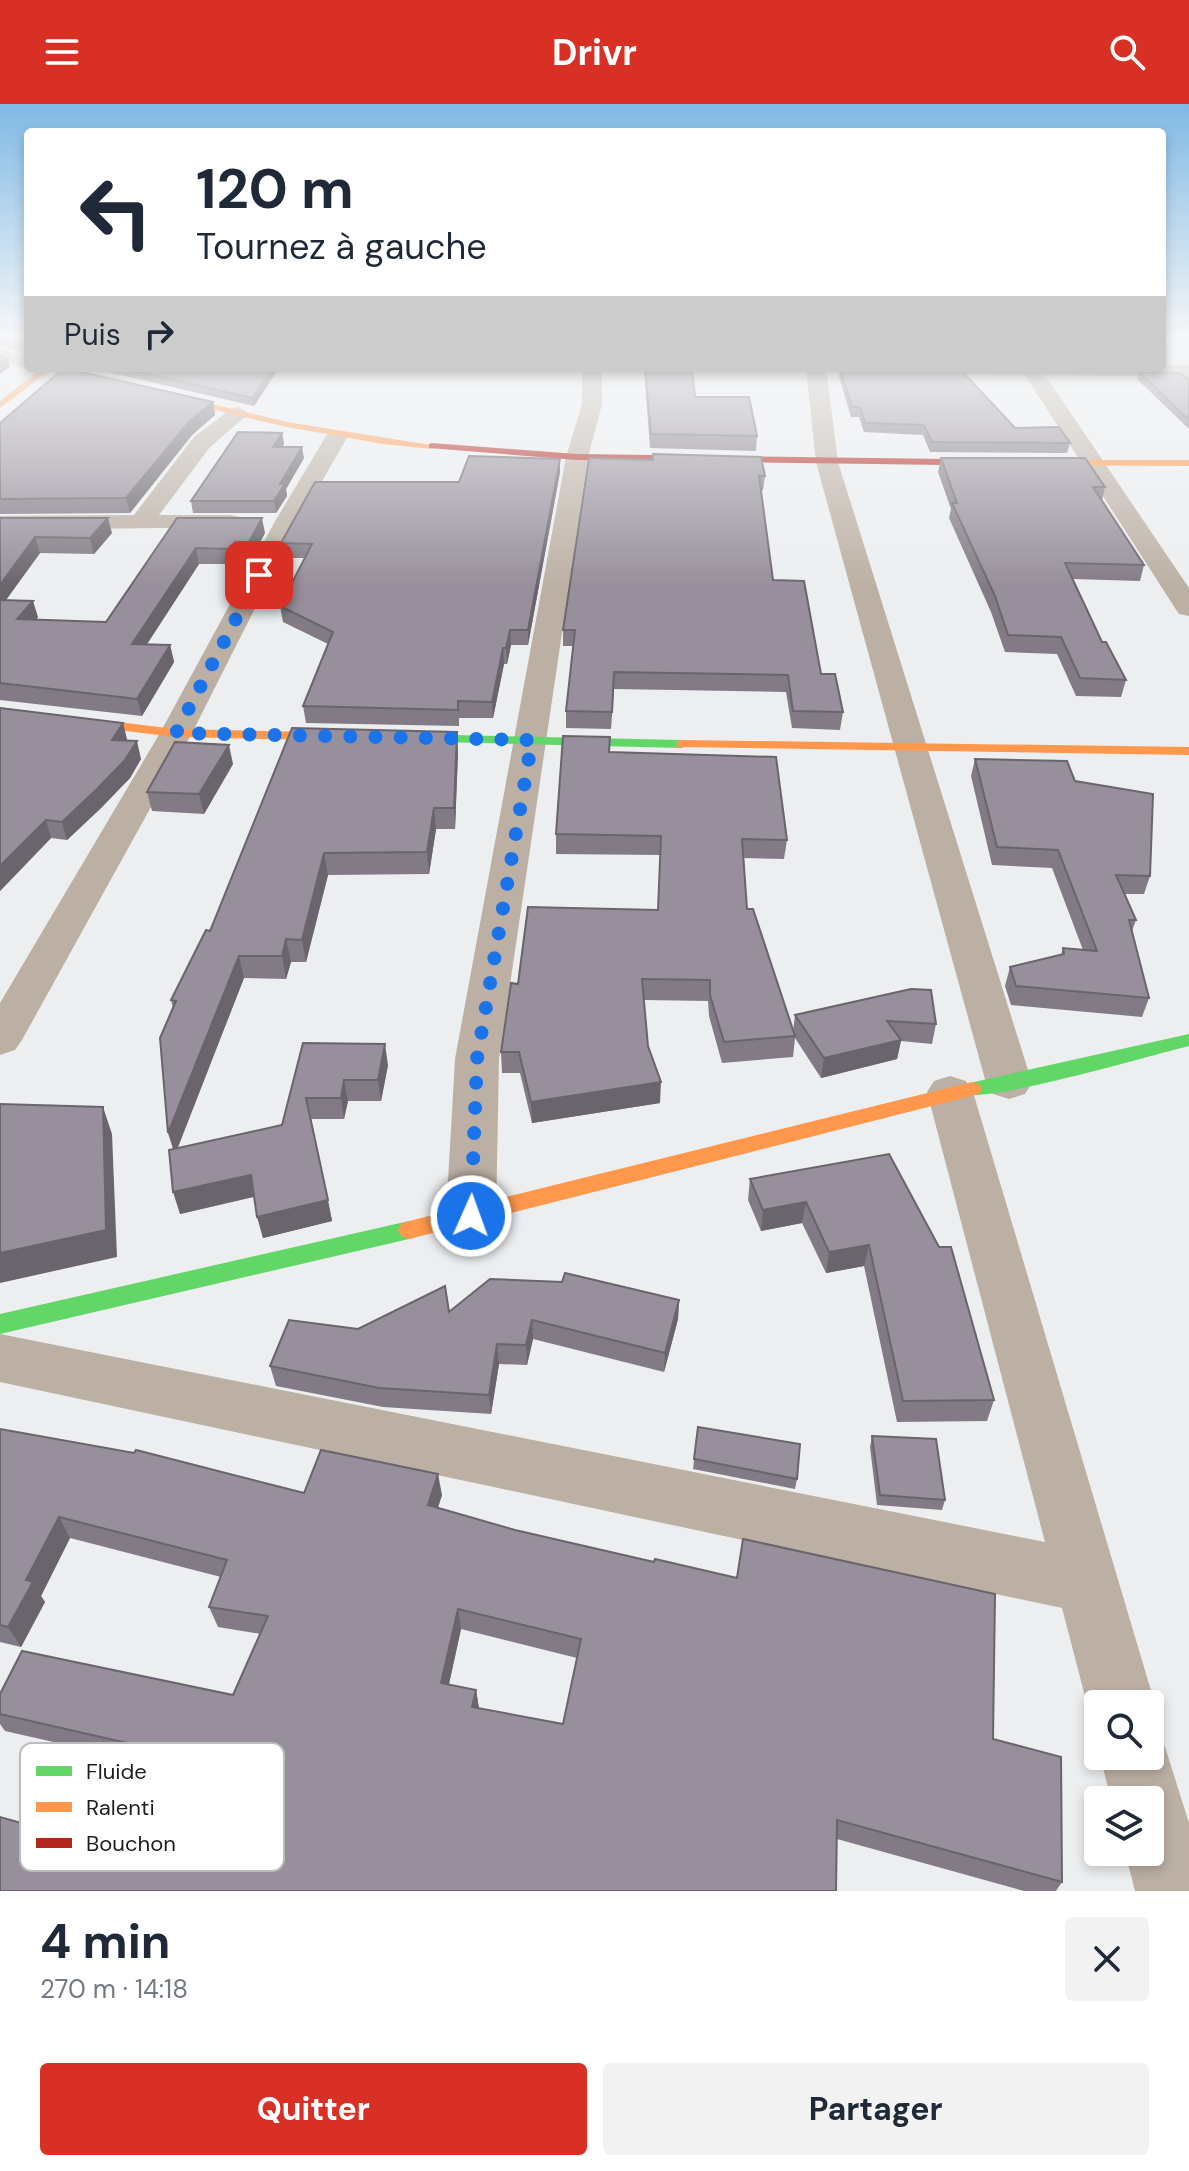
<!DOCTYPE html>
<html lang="fr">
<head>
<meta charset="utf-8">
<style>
  :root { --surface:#fff; --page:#f2f2f3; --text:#1f2937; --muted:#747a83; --accent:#d93025 }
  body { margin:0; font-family:"DM Sans",sans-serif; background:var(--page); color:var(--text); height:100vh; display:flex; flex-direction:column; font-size:30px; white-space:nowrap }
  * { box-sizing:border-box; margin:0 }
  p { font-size:26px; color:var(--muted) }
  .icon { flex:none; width:44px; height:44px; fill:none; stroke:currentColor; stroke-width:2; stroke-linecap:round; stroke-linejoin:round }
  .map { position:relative; height:1787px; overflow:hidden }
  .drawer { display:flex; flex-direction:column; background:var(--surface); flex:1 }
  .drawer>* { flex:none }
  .hud { position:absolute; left:24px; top:24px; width:1142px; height:244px; border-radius:8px; box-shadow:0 4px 12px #0003; background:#fff; color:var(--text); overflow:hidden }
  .controls { position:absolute; left:1084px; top:1586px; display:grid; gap:16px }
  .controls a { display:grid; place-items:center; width:80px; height:80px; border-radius:8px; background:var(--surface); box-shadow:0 4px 12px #0003; font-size:40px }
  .pin { position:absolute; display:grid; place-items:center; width:68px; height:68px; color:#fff; margin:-34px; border-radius:16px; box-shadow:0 4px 12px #0006 }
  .me { position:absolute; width:88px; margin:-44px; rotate:2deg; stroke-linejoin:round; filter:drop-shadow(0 0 6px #0008) }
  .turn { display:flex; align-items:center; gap:28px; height:168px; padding:0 40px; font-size:36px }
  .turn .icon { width:104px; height:104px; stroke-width:2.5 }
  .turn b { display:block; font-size:56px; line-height:68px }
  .then { display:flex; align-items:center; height:76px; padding:0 40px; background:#0003; gap:16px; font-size:30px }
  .round { display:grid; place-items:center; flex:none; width:84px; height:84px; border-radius:8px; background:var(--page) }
  .overview { display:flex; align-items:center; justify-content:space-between; height:136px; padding:0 40px }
  h1 { font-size:48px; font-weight:700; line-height:60px }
  .cta { display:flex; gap:16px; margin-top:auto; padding:16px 40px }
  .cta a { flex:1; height:92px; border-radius:8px; background:var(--accent); color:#fff; font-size:32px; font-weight:700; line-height:92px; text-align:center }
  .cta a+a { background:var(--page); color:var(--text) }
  header { display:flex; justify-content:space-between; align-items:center; height:104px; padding:0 40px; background:var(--accent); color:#fff; font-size:36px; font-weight:700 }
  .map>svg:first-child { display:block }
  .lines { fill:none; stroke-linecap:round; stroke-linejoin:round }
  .street { fill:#bcb0a4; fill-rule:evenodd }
  .fast { fill:#63d668; fill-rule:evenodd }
  .slow { fill:#ff974d; fill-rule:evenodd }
  .jam { fill:#b3261e; fill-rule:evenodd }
  .wall { fill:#827b85; fill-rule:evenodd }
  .shaded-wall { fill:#6a646c }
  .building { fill:#978f9b; stroke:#6a646c; stroke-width:2; fill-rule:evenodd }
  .route { stroke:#1a73e8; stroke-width:14; stroke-dasharray:0 25.2 }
  .key { fill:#fff; stroke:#bbbcbc; stroke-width:2 }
  .key-label { font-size:22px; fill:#1d1e20 }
</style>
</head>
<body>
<header><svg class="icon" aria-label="menu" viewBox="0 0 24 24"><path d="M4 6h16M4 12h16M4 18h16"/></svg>Drivr<svg class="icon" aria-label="search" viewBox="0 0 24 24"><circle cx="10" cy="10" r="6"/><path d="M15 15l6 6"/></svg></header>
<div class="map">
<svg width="1189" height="1787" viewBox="0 0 1189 1787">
  <rect width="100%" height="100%" fill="#eceef0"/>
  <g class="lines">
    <!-- street -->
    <g class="street">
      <path d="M0,244L28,253V264H31C21,265 10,259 0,256Z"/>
      <polygon points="1162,261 1189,261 1189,273 1045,271 1189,484 1189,512 1179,510 1175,504 1025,271 860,270 850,264 1162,264"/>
      <polygon points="582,264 602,264 602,300 588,353 499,955 496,1112 489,1126 471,1131 453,1126 446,1112 455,955 566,353 582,300"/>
      <polygon points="806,264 826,264 838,358 1032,979 1025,990 1009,995 993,990 986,979 816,358"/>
      <polygon points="238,303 248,309 245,313 210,343 159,411 231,411 240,413 243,418 240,423 0,426 0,412 134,411 194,333 231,305"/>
      <polygon points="337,326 348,332 298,419 192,629 22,936 15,946 0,951 0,899 160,629 274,419 326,332"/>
      <polygon points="950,972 966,977 973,988 1155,1600 1150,1612 1150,1600 1098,1600 1097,1624 1087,1600 1062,1504 0,1278 0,1230 1045,1438 927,988 934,977"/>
      <polygon points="1150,1623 1160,1627 1189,1719 1189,1787 1135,1787 1125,1748 1150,1748 1150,1696 1111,1696 1100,1652 1150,1652"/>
    </g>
    <!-- fast -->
    <g class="fast">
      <polygon points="363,629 682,636 689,640 682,644 358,636 358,630"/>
      <path d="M1189,930V942C1152,951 992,998 965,990L962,985L965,980Z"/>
      <polygon points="409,1117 417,1120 420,1126 417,1132 409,1135 0,1230 0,1210"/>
    </g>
    <!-- slow -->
    <g class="slow">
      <polygon points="42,264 58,264 95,272 287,318 437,342 432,345 383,340 287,323 49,267 0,304 0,297"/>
      <polygon points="944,356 1189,356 1189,362 947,361 942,358"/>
      <polygon points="0,604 176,625 363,629 370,633 363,637 176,633 0,612"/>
      <polygon points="682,636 1189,643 1189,651 677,643 677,637"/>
      <polygon points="972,978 979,980 982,985 979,990 409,1135 401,1132 398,1126 401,1120 409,1117"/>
    </g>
    <!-- jam -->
    <polygon class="jam" points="432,339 577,350 947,355 952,358 947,361 577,356 429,344 429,340"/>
  </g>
  <!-- wall -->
  <g class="wall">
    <polygon points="0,234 28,234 28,250 0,242"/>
    <polygon points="90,264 279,264 254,302"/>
    <polygon points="644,264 692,264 695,293 757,332 756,347 650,344"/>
    <polygon points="840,264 1015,324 1070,339 1067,349 930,348 923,331 864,328 859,313 851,313 839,273"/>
    <polygon points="1139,268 1189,275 1189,325 1137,275"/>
    <polygon points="213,298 215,311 192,331 130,409 0,410 0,319"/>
    <polygon points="282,329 284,340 282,343 304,354 286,385 287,392 276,409 193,409 191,397"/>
    <polygon points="653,350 765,372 763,386 761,386 773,476 821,570 843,608 840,626 792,624 786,588 614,585 611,625 566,624 566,607 573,542 563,542 563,526 653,356"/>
    <polygon points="941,354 1105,383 1102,397 1144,461 1140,477 1073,475 1102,538 1126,576 1121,593 1076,592 1057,550 1005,548 991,508 949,414 951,405 938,368"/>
    <polygon points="560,368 528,541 511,541 507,560 504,560 493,614 459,614 459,622 306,619 303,602 328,540 283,518 280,502 305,454 284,454 281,439 459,378"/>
    <polygon points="0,414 112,429 94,450 40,449 6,496 38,513 36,516 106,518 177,414 265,429 252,453 237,453 233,460 199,460 147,540 170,541 174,558 142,612 0,596"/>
    <polygon points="0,604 123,619 127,636 141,655 130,674 101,704 67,736 51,734 0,787"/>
    <polygon points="610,633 610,648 787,736 784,755 744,754 747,805 793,927 795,911 936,920 932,940 901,937 897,955 821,974 795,934 793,953 722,959 709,912 708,897 644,896 648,942 660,999 532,1019 520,969 502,969 501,948 518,880 658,806 660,751 556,750 556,730"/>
    <polygon points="458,648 455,725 436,725 429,770 328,771 306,858 291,858 286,875 244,874 177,1044 282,1021 303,939 388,961 381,997 348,997 344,1015 311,1015 332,1117 263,1134 254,1093 180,1110 173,1045 173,904 171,896 210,827"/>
    <polygon points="975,655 1075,677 1150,772 1144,790 1124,790 1136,816 1132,827 1149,894 1142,913 1011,901 1005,882 1010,863 1061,851 1063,844 1083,846 1052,764 992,761 971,672"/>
    <polygon points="233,660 204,710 152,707 147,688"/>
    <polygon points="889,1050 994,1296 987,1317 897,1318 864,1162 826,1169 802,1119 761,1127 748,1096 750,1075"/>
    <polygon points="679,1196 678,1215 664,1268 533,1235 527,1261 499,1260 491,1310 383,1303 276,1282 270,1262 358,1225"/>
    <polygon points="698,1323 797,1375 795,1385 693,1365"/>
    <path d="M0,1325L304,1389L442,1391L438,1404L993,1635L1062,1778L1056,1787H1024L837,1735L0,1787L50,1727L217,1757L240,1693L189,1682L181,1667L5,1627L0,1620V1590L233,1591L261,1530L218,1523L209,1503L221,1473L70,1434L41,1492L45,1498L21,1543L0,1538ZM461,1525L577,1554L563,1620L479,1604L476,1586L449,1580Z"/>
    <polygon points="872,1332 945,1396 942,1406 877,1401 870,1343"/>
  </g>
  <!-- shaded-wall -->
  <g class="shaded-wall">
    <polygon points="8,255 10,263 0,270 0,260"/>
    <polygon points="273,264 279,264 254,302 252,294"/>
    <polygon points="213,298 215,311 192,331 130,409 126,394 189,318"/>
    <polygon points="282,329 284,340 275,354 273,343"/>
    <polygon points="302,343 304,354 286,385 287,392 276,409 274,397 280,380"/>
    <polygon points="560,355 560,368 528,541 528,526"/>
    <polygon points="108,414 112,429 94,450 90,434"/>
    <polygon points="262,414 265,429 252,453 249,438"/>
    <polygon points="35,433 40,449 0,504 0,481"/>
    <polygon points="235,438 237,453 233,460 230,445"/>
    <polygon points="196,444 199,460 136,557 132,540"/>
    <polygon points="33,497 38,513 22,532 17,515"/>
    <polygon points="510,526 511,541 507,560 506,544"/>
    <polygon points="170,541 174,558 142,612 137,595"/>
    <polygon points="503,544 504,560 493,614 492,598"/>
    <polygon points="123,619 127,636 112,636"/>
    <polygon points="457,628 458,648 455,725 454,704"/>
    <polygon points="137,637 141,655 130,674 101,704 67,736 62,718"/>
    <polygon points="229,641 233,660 204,710 199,690"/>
    <polygon points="434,704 436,725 429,770 427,748"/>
    <polygon points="46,716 51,734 0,787 0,762"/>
    <polygon points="324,749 328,771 306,858 302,836"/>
    <polygon points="286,835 291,858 286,875 282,852"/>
    <polygon points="239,852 244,874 175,1051 168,1029"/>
    <polygon points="901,936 897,955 821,974 824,954"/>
    <polygon points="385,940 388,961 381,997 378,976"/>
    <polygon points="344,976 348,997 344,1015 341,994"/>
    <polygon points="661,978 660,999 532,1019 531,998"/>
    <polygon points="103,1003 112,1030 117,1153 0,1179 0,1149"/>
    <polygon points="251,1071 256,1092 180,1110 173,1088"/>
    <polygon points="328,1096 332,1117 263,1134 257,1113"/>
    <polygon points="806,1098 802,1119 761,1127 763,1106"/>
    <polygon points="869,1141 864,1162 826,1169 829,1148"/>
    <polygon points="679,1196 678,1215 664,1268 665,1249"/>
    <polygon points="532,1216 533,1235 527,1261 526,1241"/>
    <polygon points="497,1240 499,1260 491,1310 489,1291"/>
    <polygon points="438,1370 442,1391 431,1422 428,1401"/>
    <polygon points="59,1413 70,1434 41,1492 45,1498 21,1543 8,1523 26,1476"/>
    <polygon points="458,1505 461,1525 445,1598 441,1579"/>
    <polygon points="476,1586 479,1605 472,1603"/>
  </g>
  <!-- building -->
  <g class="building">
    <polygon points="0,234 28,234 28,240 26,242"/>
    <polygon points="0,252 8,255 0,260"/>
    <polygon points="64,264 213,298 189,318 126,394 0,395 0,319"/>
    <polygon points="123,264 273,264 252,294"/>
    <polygon points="645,264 692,264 695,293 749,293 757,332 651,330"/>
    <polygon points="840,264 961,266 1015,324 1059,323 1070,339 932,338 924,321 865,319 860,303 852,303"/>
    <polygon points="1139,268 1180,269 1189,275 1189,316"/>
    <polygon points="238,328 282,329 273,343 302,343 280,380 285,380 274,397 191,397"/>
    <polygon points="653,350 761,353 765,372 759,372 773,476 804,477 821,570 835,570 843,608 793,607 788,571 614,568 612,608 566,607 575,526 563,526 589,354 653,356"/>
    <polygon points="469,352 560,355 528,526 510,526 506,544 503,544 492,598 458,597 458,606 303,602 333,528 280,502 312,440 281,439 315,378 459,378"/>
    <polygon points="941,354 1085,354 1105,383 1093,383 1144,461 1065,459 1102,538 1106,538 1126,576 1080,574 1061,533 1008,531 995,492 952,399 957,399"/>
    <polygon points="0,414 108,414 90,434 35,433 0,481"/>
    <polygon points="177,414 262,414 249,438 235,438 230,445 196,444 132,540 170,541 137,595 0,579 0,496 33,497 17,515 106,518"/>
    <polygon points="0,604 123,619 112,636 137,637 125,656 96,686 62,718 46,716 0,762"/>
    <polygon points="292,624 457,628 454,704 434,704 427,748 324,749 302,836 286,835 282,852 239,852 168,1029 160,934 176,897 171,896 206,826 210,827"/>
    <polygon points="563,632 610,633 609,648 776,653 787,736 742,735 747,805 753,805 795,932 724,938 710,891 710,876 642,875 648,942 661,978 531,998 519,948 501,948 511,879 518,880 528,803 658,806 661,732 556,730"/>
    <polygon points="175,638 229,641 199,690 147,688"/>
    <polygon points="975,655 1067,657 1075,677 1153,690 1150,772 1116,771 1136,816 1129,816 1149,894 1016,882 1010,863 1064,850 1063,844 1097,847 1058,746 997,743"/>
    <polygon points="911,885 931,886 936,920 887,917 901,936 824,954 795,911"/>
    <polygon points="303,939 385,940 378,976 344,976 341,994 306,994 328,1096 257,1113 251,1071 173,1088 169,1046 282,1021"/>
    <polygon points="0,1000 103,1003 106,1126 0,1149"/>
    <polygon points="889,1050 939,1143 951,1143 994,1296 903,1297 869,1141 829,1148 806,1098 763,1106 750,1075"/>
    <polygon points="565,1169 679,1196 665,1249 532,1216 526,1241 497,1240 489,1291 379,1284 270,1262 289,1216 358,1225 445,1182 449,1208 490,1175 562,1178"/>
    <polygon points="698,1323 800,1340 797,1375 694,1355"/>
    <path d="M0,1325L134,1349L136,1346L304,1389L321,1346L438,1370L428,1401L515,1426L654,1458L655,1455L737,1474L743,1435L995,1490L993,1635L1061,1653L1062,1778L837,1716L836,1787H0V1713L50,1727L57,1712L217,1757L245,1678L179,1664L184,1652L0,1610V1590L22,1547L233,1591L268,1512L209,1503L227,1456L59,1413L26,1476L33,1478L8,1523L0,1521ZM458,1505L581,1535L563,1620L472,1603L476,1586L441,1579Z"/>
    <polygon points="872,1332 936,1335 945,1396 880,1391"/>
  </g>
  <!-- sky -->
  <linearGradient id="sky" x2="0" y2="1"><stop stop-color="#80b9e5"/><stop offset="0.48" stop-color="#f6f7f8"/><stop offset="1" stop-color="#f6f7f8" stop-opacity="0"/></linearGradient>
  <rect width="1189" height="484" fill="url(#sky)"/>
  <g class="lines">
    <!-- route -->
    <polyline class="route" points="259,471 176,629 532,636 477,955 471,1112"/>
  </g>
  <!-- legend -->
  <rect x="20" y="1639" width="264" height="128" rx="12" class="key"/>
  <rect x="36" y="1662" width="36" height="10" fill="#63d668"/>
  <rect x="36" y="1698" width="36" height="10" fill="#ff974d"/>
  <rect x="36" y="1734" width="36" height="10" fill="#b3261e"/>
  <g class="key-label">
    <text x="86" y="1675">Fluide</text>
    <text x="86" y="1711">Ralenti</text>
    <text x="86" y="1747">Bouchon</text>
  </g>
</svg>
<div class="controls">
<a><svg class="icon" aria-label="search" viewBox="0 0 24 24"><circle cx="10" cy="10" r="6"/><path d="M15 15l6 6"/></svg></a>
<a><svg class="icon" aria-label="layers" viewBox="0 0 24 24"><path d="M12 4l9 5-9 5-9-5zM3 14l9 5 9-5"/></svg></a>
</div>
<div class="pin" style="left:259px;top:471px;background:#d93025"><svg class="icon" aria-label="arrive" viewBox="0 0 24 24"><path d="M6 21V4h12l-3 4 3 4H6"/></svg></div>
<svg class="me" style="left:471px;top:1112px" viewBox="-20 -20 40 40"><circle r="17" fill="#1a73e8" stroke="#fff" stroke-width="3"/><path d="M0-11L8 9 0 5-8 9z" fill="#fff"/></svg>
<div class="hud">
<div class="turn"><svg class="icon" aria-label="left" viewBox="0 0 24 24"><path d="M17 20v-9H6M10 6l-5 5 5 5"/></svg><div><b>120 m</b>Tournez à gauche</div></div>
<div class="then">Puis<svg class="icon" aria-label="right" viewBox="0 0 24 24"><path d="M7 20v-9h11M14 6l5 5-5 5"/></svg></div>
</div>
</div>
<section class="drawer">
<div class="overview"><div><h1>4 min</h1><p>270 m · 14:18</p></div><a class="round"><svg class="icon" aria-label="close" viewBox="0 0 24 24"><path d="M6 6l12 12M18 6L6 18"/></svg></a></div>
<div class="cta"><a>Quitter</a><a>Partager</a></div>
</section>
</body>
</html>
